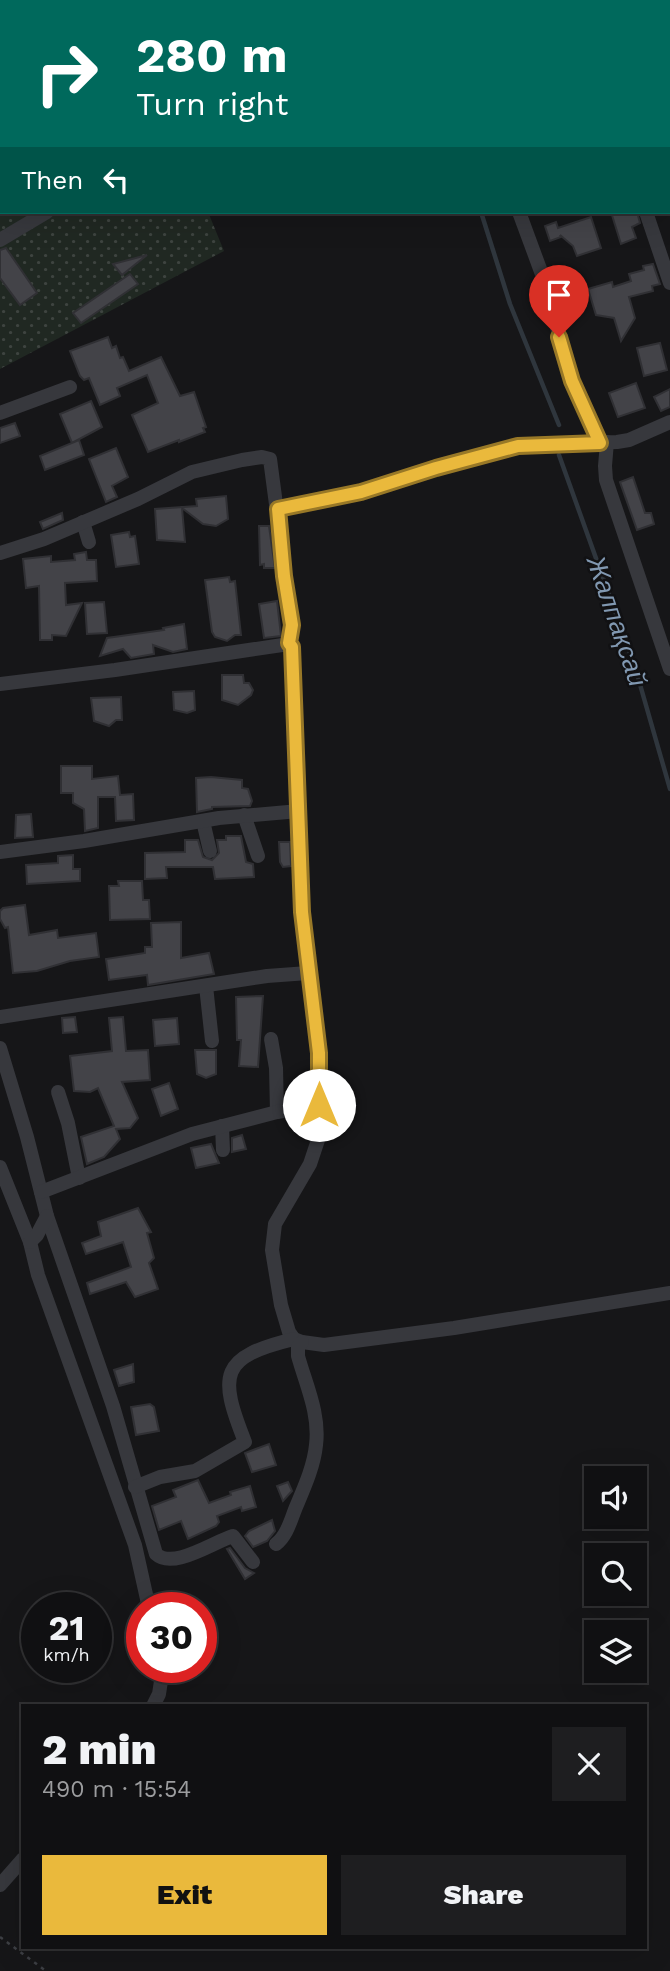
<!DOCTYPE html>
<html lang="en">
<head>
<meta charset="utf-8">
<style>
  :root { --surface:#101012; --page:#1e1e20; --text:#f1f3f6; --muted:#9c9d9f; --line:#303032; --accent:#eab93c }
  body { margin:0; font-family:"Work Sans",sans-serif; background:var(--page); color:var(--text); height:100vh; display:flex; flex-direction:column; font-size:26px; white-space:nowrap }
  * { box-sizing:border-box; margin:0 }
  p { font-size:23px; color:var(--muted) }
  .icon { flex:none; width:38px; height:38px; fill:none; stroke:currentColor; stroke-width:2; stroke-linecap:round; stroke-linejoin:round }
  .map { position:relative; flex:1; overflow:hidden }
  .panel { position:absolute; left:21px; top:1704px; width:626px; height:245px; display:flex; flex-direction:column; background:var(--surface); border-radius:0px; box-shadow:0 7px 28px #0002,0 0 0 2px var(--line) }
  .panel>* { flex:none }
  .banner { position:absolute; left:0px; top:0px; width:670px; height:214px; box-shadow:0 7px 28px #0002,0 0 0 2px var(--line); background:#00695c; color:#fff; overflow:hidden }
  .buttons { position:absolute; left:584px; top:1466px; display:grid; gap:14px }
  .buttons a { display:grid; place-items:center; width:63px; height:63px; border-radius:0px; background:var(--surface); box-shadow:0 7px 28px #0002,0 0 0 2px var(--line); font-size:35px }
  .speed { position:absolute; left:21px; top:1592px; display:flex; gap:14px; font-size:35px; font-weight:700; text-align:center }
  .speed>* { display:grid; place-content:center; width:91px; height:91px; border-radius:50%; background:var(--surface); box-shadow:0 7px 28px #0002,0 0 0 2px var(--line); line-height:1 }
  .speed small { font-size:18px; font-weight:400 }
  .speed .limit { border:10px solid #d22; background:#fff; color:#111 }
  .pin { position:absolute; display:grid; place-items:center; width:60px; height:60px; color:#fff; margin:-72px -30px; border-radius:50% 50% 50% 0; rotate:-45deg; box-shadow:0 0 7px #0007 }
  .pin .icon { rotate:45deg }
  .me { position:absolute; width:77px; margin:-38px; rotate:0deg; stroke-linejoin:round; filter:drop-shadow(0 0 5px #0008) }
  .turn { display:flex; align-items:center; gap:24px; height:147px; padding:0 21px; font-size:32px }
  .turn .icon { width:91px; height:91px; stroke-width:2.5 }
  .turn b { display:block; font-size:49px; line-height:60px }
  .then { display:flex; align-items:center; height:66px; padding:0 21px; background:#0003; gap:14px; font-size:26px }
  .round { display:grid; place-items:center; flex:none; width:74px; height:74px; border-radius:0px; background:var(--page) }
  .headline { display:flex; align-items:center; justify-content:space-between; height:119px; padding:0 21px }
  h1 { font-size:42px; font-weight:800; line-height:52px }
  .cta { display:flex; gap:14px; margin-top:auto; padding:14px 21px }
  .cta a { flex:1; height:80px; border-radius:0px; background:var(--accent); color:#111; font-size:28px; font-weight:800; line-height:80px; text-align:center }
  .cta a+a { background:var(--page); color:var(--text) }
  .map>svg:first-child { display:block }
  .garden { fill:url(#garden-dots) }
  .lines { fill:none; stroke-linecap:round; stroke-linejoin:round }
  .stream { stroke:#2f363d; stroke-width:4.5 }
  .building { fill:#434348; stroke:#303034; stroke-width:2 }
  .path { stroke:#3d3f44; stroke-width:2.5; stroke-dasharray:3.5 5; stroke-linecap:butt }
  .minor { stroke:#37383d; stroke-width:14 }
  .route-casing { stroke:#987827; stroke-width:18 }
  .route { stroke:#eab93c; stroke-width:12 }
  .labels { text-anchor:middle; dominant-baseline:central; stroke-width:5; stroke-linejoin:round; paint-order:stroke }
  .water-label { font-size:26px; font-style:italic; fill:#8198b1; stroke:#111113 }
</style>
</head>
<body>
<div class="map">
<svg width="670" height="1971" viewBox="0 0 670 1971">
  <defs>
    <pattern id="garden-dots" width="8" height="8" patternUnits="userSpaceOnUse" patternTransform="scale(1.75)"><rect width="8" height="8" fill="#202822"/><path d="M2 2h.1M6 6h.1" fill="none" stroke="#3e4440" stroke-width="1.8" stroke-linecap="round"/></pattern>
  </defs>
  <rect width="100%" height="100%" fill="#161618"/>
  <!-- garden -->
  <polygon class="garden" points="0,0 123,2 2,2 2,212 208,212 224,251 0,369"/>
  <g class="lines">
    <!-- stream -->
    <g class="stream">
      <polyline points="411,0 413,2"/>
      <polyline points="481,212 510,304 559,425"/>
      <polyline points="559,455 635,667 670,789"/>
    </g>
  </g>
  <!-- building -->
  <g class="building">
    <polygon points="611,212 637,212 640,223 632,227 636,238 621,244"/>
    <polygon points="591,217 601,248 577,256 573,246 560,235 561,237 550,241 545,226 556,222 558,228"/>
    <polygon points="6,248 37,293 20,305 0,278 0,250"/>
    <polygon points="147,255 122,275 113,264"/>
    <polygon points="653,264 660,284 652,286 653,291 629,297 635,318 621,341 614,318 596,315 588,289 612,282 613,287 631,281 629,274 644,270 643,266"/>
    <polygon points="130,274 138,284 81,323 73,313"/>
    <polygon points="108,337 112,348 116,346 120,358 123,357 129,371 161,357 180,396 194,392 206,427 203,428 205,432 179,442 179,440 148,452 132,415 158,403 147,375 117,388 120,396 100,405 89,378 84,380 80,376 70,351"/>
    <polygon points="660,343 667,370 644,376 637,348"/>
    <polygon points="636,383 645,408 618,417 609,393"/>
    <polygon points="670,389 670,407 661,411 654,397"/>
    <polygon points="91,401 102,427 72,443 60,414"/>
    <polygon points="15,423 20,436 0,443 0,428"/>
    <polygon points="79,440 84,455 45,470 40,456"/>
    <polygon points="116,448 128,477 112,486 117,497 106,502 89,459"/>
    <polygon points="633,477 645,513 651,513 654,524 637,530 620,482"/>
    <polygon points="226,496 228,519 216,526 203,524 182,508 185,542 157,540 155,509 197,506 196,499"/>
    <polygon points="62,513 63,520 43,529 40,522"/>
    <polygon points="259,526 269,526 275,568 264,568 264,564 260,565"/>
    <polygon points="129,532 130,537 135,536 139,564 116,567 111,535"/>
    <polygon points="86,552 87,560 96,560 97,581 65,583 66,605 82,603 66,636 52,635 52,640 40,640 39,586 26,588 23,559 51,556 51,562 75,560 74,554"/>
    <polygon points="229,577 230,582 235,581 241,635 235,635 227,641 215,637 212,632 205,580"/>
    <polygon points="277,601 281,636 264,638 259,604"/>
    <polygon points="104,602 107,633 87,634 85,603"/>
    <polygon points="184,624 187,649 173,652 153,645 154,654 131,658 123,649 100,656 107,638 164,630 163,628"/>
    <polygon points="222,675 243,675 244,683 249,683 253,690 251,695 238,705 222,700"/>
    <polygon points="194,691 195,710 187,713 174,710 173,692"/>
    <polygon points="121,697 122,720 116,720 109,726 94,721 91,698"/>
    <polygon points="61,766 92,766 92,779 118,776 120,795 133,794 134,820 116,821 115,797 98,797 98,828 85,831 84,809 73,803 73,793 61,793"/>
    <polygon points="211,777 242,780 242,788 248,789 252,801 250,806 212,807 212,809 197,812 196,778"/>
    <polygon points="31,814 33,837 15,838 16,815"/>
    <polygon points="226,836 241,836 246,862 253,864 254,877 215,879 213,867 166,867 167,878 145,879 145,853 185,852 185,840 198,840 203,857 212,860 219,853 217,840 226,840"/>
    <polygon points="279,842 290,842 291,866 283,867 280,862"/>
    <polygon points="73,855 73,869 80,869 80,881 27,884 26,865 58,863 58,856"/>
    <polygon points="118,881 142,881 143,900 149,900 150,919 110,920 109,886 119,886"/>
    <polygon points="25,905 29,935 57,930 58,938 96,933 99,957 70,961 37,971 13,973 8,927 5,928 0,919 0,911 3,908"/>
    <polygon points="181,922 181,958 209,953 214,974 148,985 147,975 109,980 106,959 145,953 145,947 152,947 151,923"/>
    <polygon points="263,996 258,1067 239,1066 241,1040 237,1040 236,997"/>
    <polygon points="75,1017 77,1032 63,1033 62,1018"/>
    <polygon points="123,1017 126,1051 148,1050 150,1080 122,1082 138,1118 130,1128 116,1129 120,1139 104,1157 87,1164 81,1137 114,1126 98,1088 90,1092 74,1091 70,1056 112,1051 109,1018"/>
    <polygon points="177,1018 179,1044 155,1046 153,1020"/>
    <polygon points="195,1050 216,1050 216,1074 206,1078 197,1074"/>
    <polygon points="169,1083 178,1109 161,1116 152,1089"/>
    <polygon points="242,1135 246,1149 232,1152 232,1138"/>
    <polygon points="211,1144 219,1163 196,1168 191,1148"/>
    <polygon points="138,1208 151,1232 147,1233 154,1258 149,1263 158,1289 135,1297 126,1282 90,1294 87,1283 131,1267 123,1242 86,1254 82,1243 101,1236 98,1222"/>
    <polygon points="133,1364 134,1382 119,1386 114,1370"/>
    <polygon points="150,1404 154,1407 159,1431 136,1435 131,1407"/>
    <polygon points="269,1444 276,1465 252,1472 245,1453"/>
    <polygon points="198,1480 209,1503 231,1495 230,1492 250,1486 256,1507 242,1511 241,1507 217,1516 219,1522 216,1526 188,1539 181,1521 159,1530 152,1506 176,1497 173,1490"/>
    <polygon points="288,1482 292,1491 283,1501 277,1486"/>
    <polygon points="272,1520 275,1531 267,1541 253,1547 245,1536 249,1531"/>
    <polygon points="230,1548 245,1568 254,1573 245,1579 227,1549"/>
  </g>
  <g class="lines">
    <!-- path -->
    <polyline class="path" points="0,1937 46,1971"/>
    <!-- minor -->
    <g class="minor">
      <polyline points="447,0 447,2"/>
      <polyline points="583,0 584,2"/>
      <polyline points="668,12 670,11"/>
      <polyline points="519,212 543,277 572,381 600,443"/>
      <polyline points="646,212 670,283"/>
      <polyline points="0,240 47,212"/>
      <polyline points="0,413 70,387"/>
      <polyline points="607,442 605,466 606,480 670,669"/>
      <polyline points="278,509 361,492 436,468 518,446 617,442 629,440 670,422"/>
      <polyline points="83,522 89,542"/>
      <polyline points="0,553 44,539 138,499 192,472 242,460 262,457 270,459 292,625 289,644 292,647 292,657 302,912 319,1053 318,1140 310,1164 275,1224 272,1250 281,1305 289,1332 294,1339 302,1342 324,1345 454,1328 670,1293"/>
      <polyline points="0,684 115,670 289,644"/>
      <polyline points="244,815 258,856"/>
      <polyline points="203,821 210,851"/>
      <polyline points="0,852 84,841 219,818 299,811"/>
      <polyline points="206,986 212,1041"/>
      <polyline points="0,1017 267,976 308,973"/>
      <polyline points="271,1039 276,1068 277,1112"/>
      <path d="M0,1048L27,1137L47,1216L113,1406L156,1554C173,1570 213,1542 233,1536L253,1562"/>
      <polyline points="58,1092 68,1123 79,1178"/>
      <polyline points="222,1126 223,1150"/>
      <polyline points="0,1167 30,1242 38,1275 135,1545 149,1608"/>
      <polyline points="41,1192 192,1134 277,1112 319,1105"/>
      <polyline points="30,1242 37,1235 47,1216"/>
      <path d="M135,1487L160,1477L195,1471L245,1442C218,1374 220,1357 294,1339"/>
      <path d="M276,1544C287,1536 291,1519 296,1507C304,1488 314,1466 316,1445C320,1414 306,1385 298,1356V1347L302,1342"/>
      <polyline points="153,1706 159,1694 163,1668"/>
      <polyline points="0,1885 23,1859"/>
    </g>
  </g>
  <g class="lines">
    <defs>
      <polyline id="route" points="319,1105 319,1053 302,912 292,647 289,643 292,625 284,576 278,509 361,492 436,468 518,446 600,443 572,381 559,337"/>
    </defs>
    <!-- route casing -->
    <use href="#route" class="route-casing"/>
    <!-- route -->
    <use href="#route" class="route"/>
  </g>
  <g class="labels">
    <!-- water labels -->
    <g class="water-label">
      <text transform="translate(617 621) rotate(71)">Жалпақсай</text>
    </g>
  </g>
</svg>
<div class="buttons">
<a><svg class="icon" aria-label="sound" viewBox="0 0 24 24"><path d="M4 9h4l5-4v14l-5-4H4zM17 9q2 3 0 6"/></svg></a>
<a><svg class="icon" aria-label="search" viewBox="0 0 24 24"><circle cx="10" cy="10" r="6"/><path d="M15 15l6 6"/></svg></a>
<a><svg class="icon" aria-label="layers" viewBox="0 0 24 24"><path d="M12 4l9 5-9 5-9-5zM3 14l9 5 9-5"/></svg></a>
</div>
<div class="speed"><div>21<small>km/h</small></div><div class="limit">30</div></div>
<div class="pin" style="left:559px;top:337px;background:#d93025"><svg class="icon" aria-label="arrive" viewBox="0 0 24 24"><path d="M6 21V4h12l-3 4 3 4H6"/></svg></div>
<svg class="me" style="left:319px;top:1105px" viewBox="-20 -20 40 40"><circle r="19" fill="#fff"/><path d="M0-13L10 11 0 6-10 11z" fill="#eab93c"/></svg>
<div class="banner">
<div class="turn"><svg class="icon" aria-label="right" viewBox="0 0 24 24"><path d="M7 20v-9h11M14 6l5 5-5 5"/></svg><div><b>280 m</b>Turn right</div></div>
<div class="then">Then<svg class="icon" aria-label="left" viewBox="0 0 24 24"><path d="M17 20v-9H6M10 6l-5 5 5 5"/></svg></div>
</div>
<section class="panel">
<div class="headline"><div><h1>2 min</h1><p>490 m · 15:54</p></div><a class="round"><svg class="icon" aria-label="close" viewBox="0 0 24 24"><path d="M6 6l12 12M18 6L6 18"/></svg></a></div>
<div class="cta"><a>Exit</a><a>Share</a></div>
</section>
</div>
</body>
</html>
